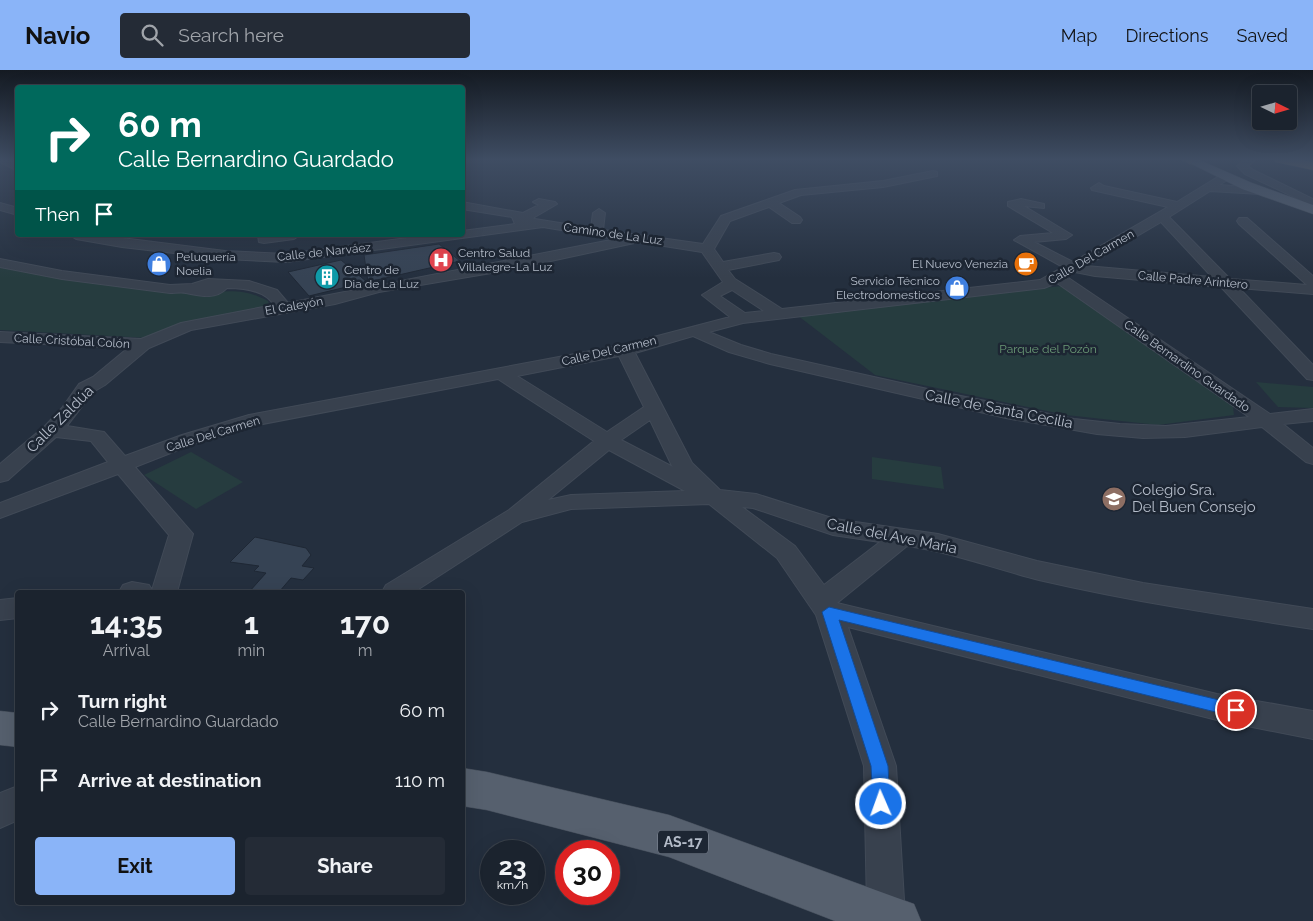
<!DOCTYPE html>
<html lang="en">
<head>
<meta charset="utf-8">
<style>
  :root { --surface:#1b232e; --page:#242b36; --text:#f1f3f6; --muted:#a0a4aa; --line:#39404a; --accent:#8ab4f8 }
  body { margin:0; font-family:Raleway,sans-serif; background:var(--page); color:var(--text); height:100vh; display:flex; flex-direction:column; font-size:19px; white-space:nowrap }
  * { box-sizing:border-box; margin:0 }
  p { font-size:16px; color:var(--muted) }
  .icon { flex:none; width:28px; height:28px; fill:none; stroke:currentColor; stroke-width:2; stroke-linecap:round; stroke-linejoin:round }
  .map { position:relative; flex:1; overflow:hidden }
  .side { position:absolute; left:15px; top:520px; width:450px; height:315px; display:flex; flex-direction:column; background:var(--surface); border-radius:5px; box-shadow:0 5px 20px #0002,0 0 0 1px var(--line) }
  .side>* { flex:none }
  .banner { position:absolute; left:15px; top:15px; width:450px; height:152px; border-radius:5px; box-shadow:0 5px 20px #0002,0 0 0 1px var(--line); background:#00695c; color:#fff; overflow:hidden }
  .needle { width:32px; rotate:95deg }
  .tools { position:absolute; left:1252px; top:15px; display:grid; gap:10px }
  .tools a { display:grid; place-items:center; width:45px; height:45px; border-radius:5px; background:var(--surface); box-shadow:0 5px 20px #0002,0 0 0 1px var(--line); font-size:25px }
  .speed { position:absolute; left:480px; top:770px; display:flex; gap:10px; font-size:25px; font-weight:700; text-align:center }
  .speed>* { display:grid; place-content:center; width:65px; height:65px; border-radius:50%; background:var(--surface); box-shadow:0 5px 20px #0002,0 0 0 1px var(--line); line-height:1 }
  .speed small { font-size:12px; font-weight:400 }
  .speed .limit { border:8px solid #d22; background:#fff; color:#111 }
  .pin { position:absolute; display:grid; place-items:center; width:42px; height:42px; color:#fff; margin:-21px; border:2px solid #fff; border-radius:50%; box-shadow:0 1px 5px #0007 }
  .me { position:absolute; width:55px; margin:-28px; rotate:358deg; stroke-linejoin:round; filter:drop-shadow(0 0 4px #0008) }
  .turn { display:flex; align-items:center; gap:18px; height:105px; padding:0 20px; font-size:22px }
  .turn .icon { width:65px; height:65px; stroke-width:2.5 }
  .turn b { display:block; font-size:35px; line-height:42px }
  .then { display:flex; align-items:center; height:48px; padding:0 20px; background:#0003; gap:10px; font-size:19px }
  .eta { display:flex; justify-content:space-evenly; align-items:center; height:85px; text-align:center }
  .eta b { font-size:30px; font-weight:700; line-height:35px }
  .action { display:flex; gap:10px; margin-top:auto; padding:10px 20px }
  .action a { flex:1; height:58px; border-radius:5px; background:var(--accent); color:#111; font-size:20px; font-weight:700; line-height:58px; text-align:center }
  .action a+a { background:var(--page); color:var(--text) }
  ul { padding:0; list-style:none }
  li { display:flex; align-items:center; gap:15px; height:70px; padding:0 20px }
  li div { flex:1 }
  li b { display:block; font-size:19px }
  li em { font-style:normal }
  header { display:flex; align-items:center; gap:30px; box-sizing:border-box; height:70px; padding:0 25px; background:var(--accent); color:#111 }
  header strong { font-size:24px }
  nav { display:flex; gap:28px; margin-inline-start:auto; font-size:18px }
  .search { width:350px; height:45px; background:var(--page); display:flex; align-items:center; gap:12px; box-sizing:border-box; padding:0 18px; border-radius:5px; color:var(--muted); font-size:19px }
  .map>svg:first-child { display:block }
  .green { fill:#263c3f }
  .building { fill:#364354; stroke:#1f2835 }
  .lines { fill:none; stroke-linecap:round; stroke-linejoin:round }
  .minor-casing { stroke:#414a57; stroke-width:2 }
  .major-casing { stroke:#414a57; stroke-width:1 }
  .highway-casing { stroke:#434c59; stroke-width:1 }
  .minor { fill:#38414e; fill-rule:evenodd }
  .major { fill:#56606e; fill-rule:evenodd }
  .highway { fill:#746855; fill-rule:evenodd }
  .route { fill:#1a73e8; stroke:#114b97 }
  .labels { text-anchor:middle; dominant-baseline:central; stroke-width:5; stroke-linejoin:round; paint-order:stroke }
  .far-street-label { font-size:12px; fill:#b4bcc9; stroke:#1d2633 }
  .far-poi-label { font-size:12px; fill:#b4bcc9; stroke:#1d2633; text-anchor:start }
  .far-park-label { font-size:12px; fill:#6b9a76; stroke:#1d2633 }
  .shield { fill:#1d2633; stroke:#878f9c; stroke-width:1 }
  .shield-label { font-size:14px; font-weight:bold; fill:#b4bcc9 }
  .street-label { font-size:15px; fill:#b4bcc9; stroke:#1d2633 }
  .poi-label { font-size:15px; fill:#b4bcc9; stroke:#1d2633; text-anchor:start }
</style>
</head>
<body>
<header>
<strong>Navio</strong>
<div class="search"><svg class="icon" aria-label="search" viewBox="0 0 24 24"><circle cx="10" cy="10" r="6"/><path d="M15 15l6 6"/></svg>Search here</div>
<nav><a>Map</a><a>Directions</a><a>Saved</a></nav>
</header>
<div class="map">
<svg width="1313" height="851" viewBox="0 0 1313 851">
  <rect width="100%" height="100%" fill="#242f3e"/>
  <!-- green -->
  <g class="green">
    <path d="M0,197C62,209 123,217 186,223C220,226 235,213 268,231L270,237L148,268L0,260Z"/>
    <polygon points="1062,216 1232,330 1234,345 1158,355 1066,345 875,305 797,245"/>
    <polygon points="1256,312 1313,317 1313,338 1278,337"/>
    <polygon points="191,382 243,412 196,439 144,405"/>
    <polygon points="872,387 941,397 944,419 872,409"/>
  </g>
  <!-- building -->
  <g class="building">
    <polygon points="439,174 460,191 368,212 364,185"/>
    <polygon points="341,190 367,212 309,226 288,202"/>
    <polygon points="255,467 306,478 311,485 302,496 314,498 303,510 291,508 279,522 249,522 266,503 254,501 259,496 230,492"/>
  </g>
  <g class="lines">
    <defs>
      <g id="minor">
        <polygon points="0,89 7,89 18,94 18,101 0,92"/>
        <polygon points="1246,89 1256,89 1248,96 1253,100 1313,129 1313,136 1245,104 1237,96"/>
        <path d="M933,101L937,102V106L883,117L801,125L779,133L800,147L802,150L800,153H792L769,137L730,151L714,179L723,192L774,183L779,184L781,187L779,190L728,200L735,209L782,239L1040,210L1063,197L1014,170L1020,166L1053,163L1008,136V132L1021,129L1044,134V138L1024,136L1072,165L1066,169L1034,172L1073,192L1168,137L1092,120L1091,118L1099,113L1104,116L1177,132L1221,105H1229V109L1219,115L1260,118L1265,121L1260,124L1210,121L1169,147L1230,209L1307,215L1239,154L1237,151L1239,148H1247L1313,206V224L1239,218L1313,295V310L1307,309L1221,217L1095,206L1075,202L1067,207L1270,344L1313,339V351L1283,354L1313,378V394L1306,392L1262,357L1185,367L1143,368L1097,364L1006,348L770,294L729,282L693,266L635,283L692,393L720,420L756,424L835,449L938,464L1037,491L1143,513L1313,539V559C1221,545 1130,531 1039,510C995,499 952,482 907,476L837,533L1217,624L1313,641V669L1217,650L848,557L896,696L905,847L904,851H861L867,837L864,696L816,545L777,488L709,434L571,439L522,452L414,522H382L386,515L509,440L594,371L498,309L252,356L196,373L135,397L193,464L177,522H119L123,515L132,512L149,515L152,520L169,465L118,404L0,448V433L108,392L91,371L56,367L8,410L0,412V394L45,356L62,338L79,314L93,307L128,278L0,272V262L141,269L181,253L274,235C265,220 244,218 227,218C215,230 201,226 186,223C182,222 175,223 170,223L62,209L0,197V189L62,201L170,215L192,214L208,209L249,211L277,220L288,233L616,169L543,157L286,192L225,189L122,177L76,169L70,165H98L225,181L286,184L430,165H462V161L515,154L512,147L462,139V132L523,143L539,135L533,132L539,129L555,132L557,134L533,148L535,149L591,158L593,143L599,139L605,143L603,160L703,174L721,146L795,120L883,111ZM1161,152L1212,207L1086,196ZM639,172L702,182L723,212L702,225L730,247L623,275L249,345L182,365L125,386L104,362L67,356L93,322L105,315L149,278L191,260L335,234L379,222L509,200ZM1057,213L1249,347L1166,356L1120,354L1074,349L941,322L771,284L741,275L709,262L743,253L1044,218ZM732,220L764,241L745,243L720,226ZM619,286L644,337L607,362L517,306ZM650,350L672,396L673,397L621,370ZM609,380L685,421L571,425L548,430ZM742,437L753,438L833,465L880,472L824,515L795,476Z"/>
        <polygon points="0,133 18,138 18,145 0,140"/>
        <polygon points="258,165 300,165 294,169 264,173 259,172"/>
        <polygon points="18,528 18,548 0,550 0,530"/>
        <polygon points="18,716 18,750 0,758 0,723"/>
      </g>
      <g id="major">
        <polygon points="1182,89 1197,89 1252,113 1313,135 1313,144 1242,119"/>
        <polygon points="0,641 18,643 18,677 0,675"/>
        <polygon points="462,698 487,702 669,745 914,834 921,851 835,851 669,787 487,740 462,736"/>
      </g>
      <g id="highway">
        <polygon points="1181,89 1195,89 1196,90 1190,94"/>
        <polygon points="1273,89 1294,89 1313,92 1313,100 1275,92"/>
      </g>
    </defs>
    <!-- minor casing -->
    <use href="#minor" class="minor-casing"/>
    <!-- major casing -->
    <use href="#major" class="major-casing"/>
    <!-- highway casing -->
    <use href="#highway" class="highway-casing"/>
    <!-- minor -->
    <use href="#minor" class="minor"/>
    <!-- major -->
    <use href="#major" class="major"/>
    <!-- highway -->
    <use href="#highway" class="highway"/>
  </g>
  <!-- sky -->
  <linearGradient id="sky" x2="0" y2="1"><stop stop-color="#141a22"/><stop offset="0.43" stop-color="#3f4d63"/><stop offset="1" stop-color="#3f4d63" stop-opacity="0"/></linearGradient>
  <rect width="1313" height="208" fill="url(#sky)"/>
  <!-- route -->
  <polygon class="route" points="829,537 1236,634 1242,636 1244,640 1242,645 1236,647 839,550 888,696 890,734 887,740 881,742 875,740 873,734 871,696 822,542"/>
  <!-- icons -->
  <defs>
    <symbol id="hospital-disc" viewBox="-11 -11 22 22"><circle r="9.5" fill="#e0444e" stroke="#1d2633"/><path d="M-5-5h3v3.5h4V-5h3V5h-3V1.5h-4V5h-3Z" fill="#fff"/></symbol>
    <symbol id="shop-disc" viewBox="-11 -11 22 22"><circle r="9.5" fill="#3f7fe0" stroke="#1d2633"/><path d="M-5-2.5h2.3a2.7 3.5 0 0 1 5.4 0H5L5.5 6h-11ZM-1.5-2.5h3a1.5 2.3 0 0 0-3 0Z" fill="#fff"/></symbol>
    <symbol id="cafe-disc" viewBox="-11 -11 22 22"><circle r="9.5" fill="#e8710a" stroke="#1d2633"/><path d="M-5.5-4.5H6V0H3Q3 3.5 0 3.5H-2.5Q-5.5 3.5-5.5 0ZM3-3.2v2h1.7v-2ZM-6 4.5H4V6H-6Z" fill="#fff"/></symbol>
    <symbol id="building-disc" viewBox="-11 -11 22 22"><circle r="9.5" fill="#0f9aa8" stroke="#1d2633"/><path d="M-4-6H4V6H1V3H-1V6H-4ZM-2.5-4.3h1.7v1.8h-1.7ZM.8-4.3h1.7v1.8H.8ZM-2.5-1h1.7V.8h-1.7ZM.8-1h1.7V.8H.8Z" fill="#fff"/></symbol>
    <symbol id="school-disc" viewBox="-11 -11 22 22"><circle r="9.5" fill="#8d6e63" stroke="#1d2633"/><path d="M0-5L7-2L0 1L-7-2ZM-4 1L0 2.5L4 1V4Q0 6-4 4Z" fill="#fff"/></symbol>
  </defs>
  <g fill-rule="evenodd">
    <use href="#hospital-disc" x="427" y="176" width="28" height="28"/>
    <use href="#shop-disc" x="145" y="180" width="28" height="28"/>
    <use href="#cafe-disc" x="1012" y="180" width="28" height="28"/>
    <use href="#building-disc" x="313" y="193" width="28" height="28"/>
    <use href="#shop-disc" x="943" y="204" width="28" height="28"/>
    <use href="#school-disc" x="1100" y="415" width="28" height="28"/>
  </g>
  <g class="labels">
    <!-- far-street labels -->
    <g class="far-street-label">
      <text transform="translate(613 164) rotate(8)">Camino de La Luz</text>
      <text transform="translate(324 182) rotate(-6)">Calle de Narváez</text>
      <text transform="translate(1091 187) rotate(-30)">Calle Del Carmen</text>
      <text transform="translate(1193 210) rotate(5)">Calle Padre Arintero</text>
      <text transform="translate(294 236) rotate(-10)">El Caleyón</text>
      <text transform="translate(72 271) rotate(3)">Calle Cristóbal Colón</text>
      <text transform="translate(609 281) rotate(-13)">Calle Del Carmen</text>
      <text transform="translate(1187 296) rotate(35)">Calle Bernardino Guardado</text>
      <text transform="translate(213 364) rotate(-17)">Calle Del Carmen</text>
    </g>
    <!-- far-poi labels -->
    <g class="far-poi-label">
      <text x="458" y="183">Centro Salud<tspan x="458" dy="14">Villalegre-La Luz</tspan></text>
      <text x="176" y="187">Peluquería<tspan x="176" dy="14">Noelia</tspan></text>
      <text x="1008" y="194" text-anchor="end">El Nuevo Venezia</text>
      <text x="344" y="200">Centro de<tspan x="344" dy="14">Dia de La Luz</tspan></text>
      <text x="940" y="211" text-anchor="end">Servicio Técnico<tspan x="940" dy="14">Electrodomesticos</tspan></text>
    </g>
    <!-- far-park labels -->
    <g class="far-park-label">
      <text x="1048" y="279">Parque del Pozón</text>
    </g>
    <!-- shield labels -->
    <rect class="shield" x="658" y="760.5" width="50" height="23" rx="4"/>
    <g class="shield-label">
      <text x="683" y="772">AS-17</text>
    </g>
    <!-- street labels -->
    <g class="street-label">
      <text transform="translate(999 339) rotate(11)">Calle de Santa Cecilia</text>
      <text transform="translate(60 349) rotate(-45)">Calle Zaldúa</text>
      <text transform="translate(892 466) rotate(11)">Calle del Ave María</text>
    </g>
    <!-- poi labels -->
    <g class="poi-label">
      <text x="1132" y="420">Colegio Sra.<tspan x="1132" dy="17">Del Buen Consejo</tspan></text>
    </g>
  </g>
</svg>
<div class="tools">
<a><svg class="needle" viewBox="-14 -14 28 28"><path d="M0-13l5 13h-10z" fill="#e53935"/><path d="M0 13l5-13h-10z" fill="#a0a4aa"/></svg></a>
</div>
<div class="speed"><div>23<small>km/h</small></div><div class="limit">30</div></div>
<div class="pin" style="left:1236px;top:640px;background:#d93025"><svg class="icon" aria-label="arrive" viewBox="0 0 24 24"><path d="M6 21V4h12l-3 4 3 4H6"/></svg></div>
<svg class="me" style="left:881px;top:734px" viewBox="-20 -20 40 40"><circle r="17" fill="#1a73e8" stroke="#fff" stroke-width="3"/><path d="M0-11L8 9 0 5-8 9z" fill="#fff"/></svg>
<div class="banner">
<div class="turn"><svg class="icon" aria-label="right" viewBox="0 0 24 24"><path d="M7 20v-9h11M14 6l5 5-5 5"/></svg><div><b>60 m</b>Calle Bernardino Guardado</div></div>
<div class="then">Then<svg class="icon" aria-label="arrive" viewBox="0 0 24 24"><path d="M6 21V4h12l-3 4 3 4H6"/></svg></div>
</div>
<section class="side">
<div class="eta">
<div><b>14:35</b><p>Arrival</p></div>
<div><b>1</b><p>min</p></div>
<div><b>170</b><p>m</p></div>
</div>
<ul>
<li><svg class="icon" aria-label="right" viewBox="0 0 24 24"><path d="M7 20v-9h11M14 6l5 5-5 5"/></svg><div><b>Turn right</b><p>Calle Bernardino Guardado</p></div><em>60 m</em></li>
<li><svg class="icon" aria-label="arrive" viewBox="0 0 24 24"><path d="M6 21V4h12l-3 4 3 4H6"/></svg><div><b>Arrive at destination</b></div><em>110 m</em></li>
</ul>
<div class="action"><a>Exit</a><a>Share</a></div>
</section>
</div>
</body>
</html>
